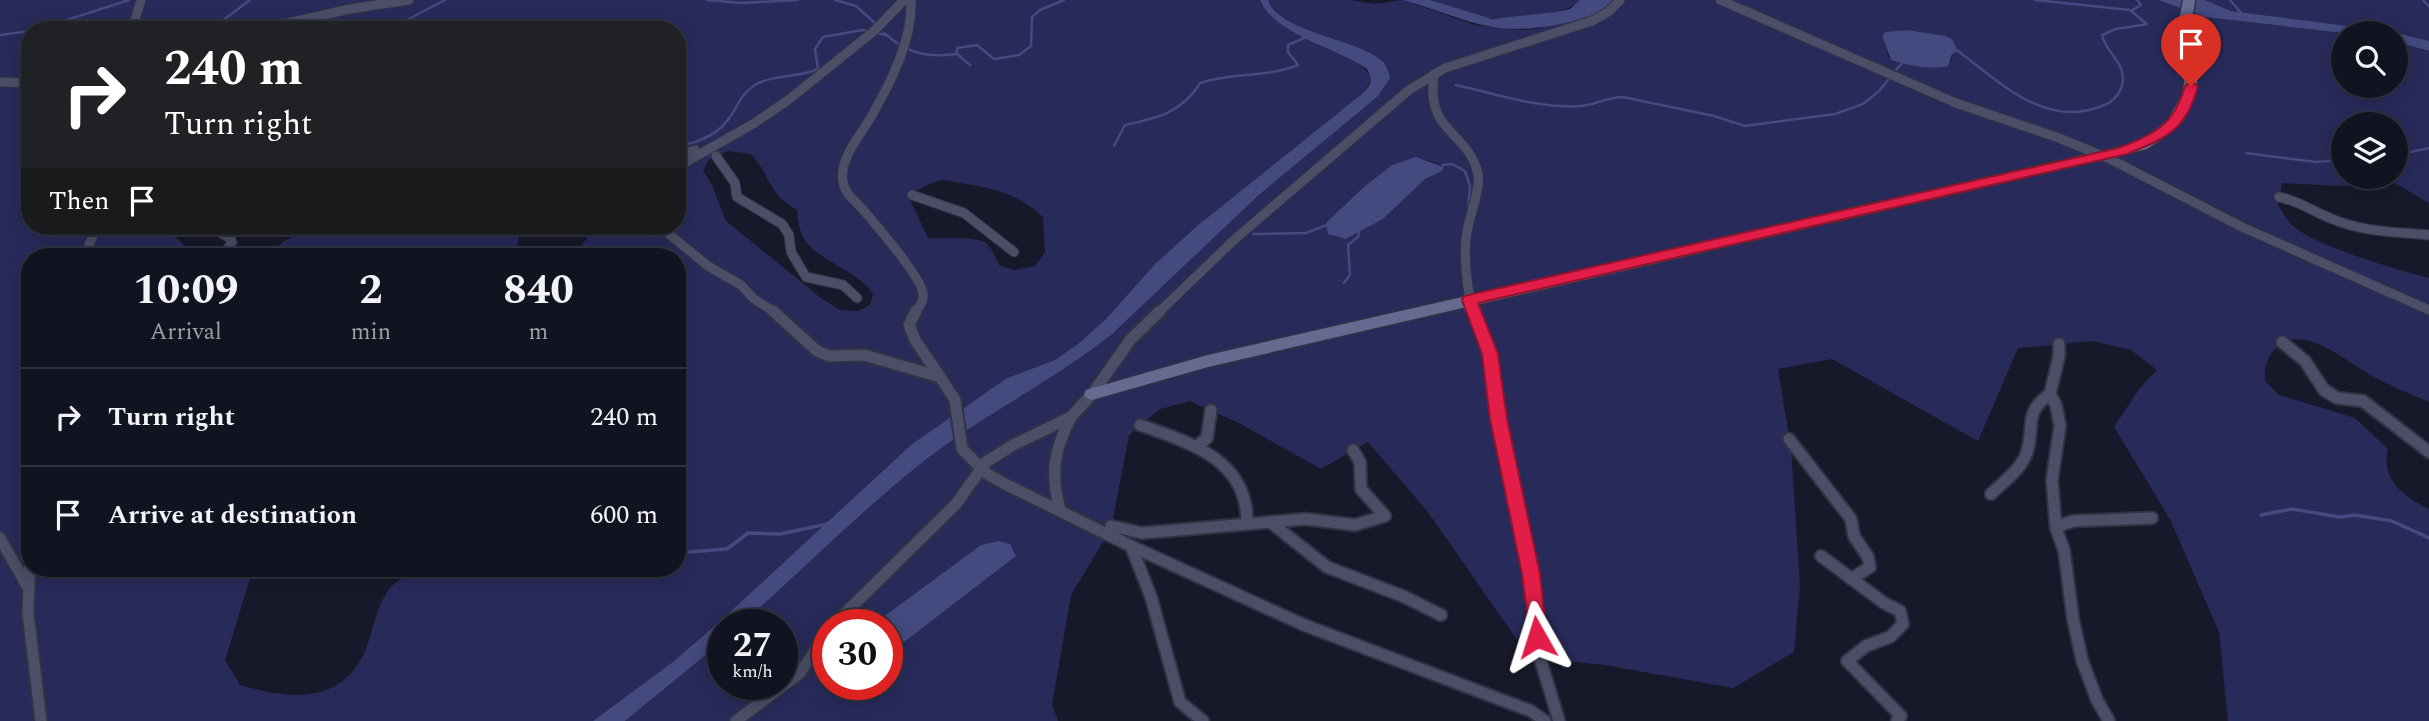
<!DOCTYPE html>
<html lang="en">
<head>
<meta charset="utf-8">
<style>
  :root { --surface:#111320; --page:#1a1c29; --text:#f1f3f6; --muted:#9c9ea5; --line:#30323e }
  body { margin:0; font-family:Spectral,serif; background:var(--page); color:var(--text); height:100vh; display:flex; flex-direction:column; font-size:26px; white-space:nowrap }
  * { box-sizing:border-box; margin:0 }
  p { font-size:23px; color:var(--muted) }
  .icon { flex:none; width:38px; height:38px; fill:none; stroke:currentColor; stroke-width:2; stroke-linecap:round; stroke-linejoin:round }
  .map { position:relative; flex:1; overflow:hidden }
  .side { position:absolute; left:21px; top:248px; width:665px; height:329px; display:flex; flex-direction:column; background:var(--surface); border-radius:28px; box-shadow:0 4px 18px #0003,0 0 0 2px var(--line) }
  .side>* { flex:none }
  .banner { position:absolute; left:21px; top:21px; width:665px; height:214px; border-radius:28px; box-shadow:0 4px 18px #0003,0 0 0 2px var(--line); background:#202124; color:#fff; overflow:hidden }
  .buttons { position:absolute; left:2331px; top:21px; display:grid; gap:14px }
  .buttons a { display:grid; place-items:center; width:77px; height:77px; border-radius:50%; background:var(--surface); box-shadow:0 4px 18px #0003,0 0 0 2px var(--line); font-size:35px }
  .speed { position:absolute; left:707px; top:609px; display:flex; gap:14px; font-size:35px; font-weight:700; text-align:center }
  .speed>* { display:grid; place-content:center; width:91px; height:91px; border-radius:50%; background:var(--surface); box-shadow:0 4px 18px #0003,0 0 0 2px var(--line); line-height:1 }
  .speed small { font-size:18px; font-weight:400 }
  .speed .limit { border:10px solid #d22; background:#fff; color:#111 }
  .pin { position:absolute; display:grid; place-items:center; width:60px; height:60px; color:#fff; margin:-72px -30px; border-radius:50% 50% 50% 0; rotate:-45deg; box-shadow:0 0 7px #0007 }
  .pin .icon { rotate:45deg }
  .me { position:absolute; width:77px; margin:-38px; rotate:354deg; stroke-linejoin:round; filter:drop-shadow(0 0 5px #0008) }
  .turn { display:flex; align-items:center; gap:24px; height:147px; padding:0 28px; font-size:32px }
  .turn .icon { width:91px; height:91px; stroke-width:2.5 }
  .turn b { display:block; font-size:49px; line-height:60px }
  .then { display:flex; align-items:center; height:66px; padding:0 28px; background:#0003; gap:14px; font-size:26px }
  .eta { display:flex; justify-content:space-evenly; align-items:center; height:119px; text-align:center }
  .eta b { font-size:42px; font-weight:700; line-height:49px }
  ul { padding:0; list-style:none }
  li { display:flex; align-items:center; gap:21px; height:98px; padding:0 28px; border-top:2px solid var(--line) }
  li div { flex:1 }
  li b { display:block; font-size:26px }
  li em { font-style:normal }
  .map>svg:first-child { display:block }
  .green { fill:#282b5a; fill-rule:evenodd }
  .water { fill:#44497f }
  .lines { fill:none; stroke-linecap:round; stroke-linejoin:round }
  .stream-far1 { stroke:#44497f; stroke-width:2.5 }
  .stream { stroke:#44497f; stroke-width:3.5 }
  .street-far1-casing { stroke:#313344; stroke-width:11 }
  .street-casing { stroke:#313344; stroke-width:15 }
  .secondary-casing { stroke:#313344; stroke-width:3 }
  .street-far1 { stroke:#4b4e66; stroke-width:9 }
  .street { stroke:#4b4e66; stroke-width:11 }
  .secondary { fill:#656a91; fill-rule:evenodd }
  .route { fill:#e11d48; stroke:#92132f; stroke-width:2 }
</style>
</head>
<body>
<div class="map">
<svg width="2429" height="721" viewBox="0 0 2429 721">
  <rect width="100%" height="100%" fill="#17192b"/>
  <!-- green -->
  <g class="green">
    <path d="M0,0H1260L1262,5C1280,18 1298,33 1317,44C1337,56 1360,57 1372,79L1363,93L1197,226L1156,263L1106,319L1078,345L1055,360L1007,378L912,444L718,623L674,661L593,721H0ZM30,30H677V226H589L590,233L575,257H677V569H434C418,573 396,577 387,592C376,608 373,631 366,649C342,706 290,699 240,685L225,660L253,569H30V257H188L185,246L175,237L181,226H30ZM729,151L751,154C773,178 765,191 797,210C798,217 798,225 801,232C809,259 860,270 873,294L870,305L858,311L840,310L821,298L726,221L712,185L703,171L709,159ZM944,180C983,187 1013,189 1043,217L1045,252L1035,266L1015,270L1000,266C996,260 993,251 989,246C981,234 945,240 928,238L911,202L912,193L931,183Z"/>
    <path d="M1268,0H1349L1375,4L1403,0L1475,25L1521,30L1541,28L1613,3V0H2158L2205,17L2343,33V86H2396V42L2429,51V203L2393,182L2342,186L2282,183L2278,205C2282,211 2286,219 2291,224C2311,245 2398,270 2429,278V402C2410,394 2392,386 2374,377C2350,364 2303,322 2277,347C2267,356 2264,367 2265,381L2279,395L2355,418L2388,449C2380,479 2404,497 2429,509V721H2228L2219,632L2170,519L2114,427L2140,388L2157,370L2131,350L2093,341L2018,348L1978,441L1832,359L1778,369L1791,448L1800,585L1794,652L1733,688L1605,665L1529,657L1428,512L1368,442L1321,469L1241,424L1190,401L1160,409L1129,435L1111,529L1071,595L1052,705L1058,721H625L723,641V684H782V625H741C802,570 860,512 924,461C983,415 1051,382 1110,336L1259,195L1377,97L1378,58C1353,46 1278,27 1268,0ZM1908,30L1946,36L1952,39L1957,51L1952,54L1951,61L1927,68L1895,62L1889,58L1883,35ZM2343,124H2396V177H2343ZM1423,159L1442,165L1441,171L1425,179L1383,219L1346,239L1365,186L1392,165ZM981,545L1016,556L903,643L887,646V684H828V625H879L883,617Z"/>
    <path d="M1430,0H1580C1570,15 1508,20 1489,18C1469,15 1450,6 1430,0Z"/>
    <polygon points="2205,0 2429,0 2429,41 2394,32 2231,11"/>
    <path d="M334,226H523L517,245L507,257H274C276,234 316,231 334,226Z"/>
  </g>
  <!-- water -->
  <g class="water">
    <path d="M1260,0H1268C1281,34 1363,39 1384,63C1387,67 1389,73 1390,78L1377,97L1259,195L1110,336C1051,382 983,415 924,461C860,512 802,570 741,625H723V641L625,721H593L674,661L718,623L912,444L1007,378L1055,360L1078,344L1106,319L1156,263L1197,226L1363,93C1372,83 1373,81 1367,69C1337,48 1275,35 1260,0Z"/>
    <path d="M1403,0H1430L1492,19L1556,12L1570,9L1580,0H1613V2C1601,15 1582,20 1565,23C1492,39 1469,19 1403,0Z"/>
    <polygon points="2158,0 2205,0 2231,11 2394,32 2429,41 2429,51 2396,42 2396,33 2343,33 2205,17"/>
    <path d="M1908,30L1946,36L1952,39L1958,51L1952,54L1948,66C1930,70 1909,66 1891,60L1882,35L1886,32Z"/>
    <polygon points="1416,157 1444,167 1442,171 1425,179 1383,219 1346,239 1328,234 1326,223 1365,186 1392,165"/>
    <polygon points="999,541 1010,544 1016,556 903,643 887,646 887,625 879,625 883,617 981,545"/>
  </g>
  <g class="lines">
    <!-- stream-far1 -->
    <g class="stream-far1">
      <polyline points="707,0 742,3 798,0"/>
      <polyline points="835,0 856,6 877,25"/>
      <polyline points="2035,0 2130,10"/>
      <polyline points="2230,0 2242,14"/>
      <polyline points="2423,0 2429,7"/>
      <polyline points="35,30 129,0"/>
      <polyline points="210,30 250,0"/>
      <polyline points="388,30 445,0"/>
      <path d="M884,33C907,53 926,58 956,54"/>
      <polyline points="0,35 30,31"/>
      <path d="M1958,51C2000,82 2045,129 2102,106C2114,102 2123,91 2123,78C2123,61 2105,51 2102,35L2116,29L2147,24L2131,11L2141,5L2137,0"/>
      <polyline points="970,65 957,54 957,48 977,45 994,59 1019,55 1031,46 1032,17 1040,10 1064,0"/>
      <path d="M1456,85C1496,94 1539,109 1581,106C1595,105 1607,97 1623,97L1714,116L1745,126L1835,114L1863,104L1879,91L1902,63"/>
      <path d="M677,146C699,143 720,134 732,114C739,103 743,92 755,85C774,74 798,78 818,69L815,49L823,37L862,30L885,35"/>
      <path d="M1114,146L1125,125C1157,118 1182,113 1200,83C1232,72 1266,78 1298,65L1288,52V45L1309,36"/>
      <polyline points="2246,153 2316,162 2343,160"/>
      <polyline points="2396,155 2429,148"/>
      <polyline points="1442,165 1452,164 1465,171 1470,186 1468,211"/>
      <polyline points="1253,234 1306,233 1327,225"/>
      <polyline points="1344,283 1350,275 1348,245 1358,237 1359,232"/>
    </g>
    <!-- stream -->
    <g class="stream">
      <polyline points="2261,515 2292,509 2340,517 2355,515 2392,521 2429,538"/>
      <polyline points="677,553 727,549 748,533 780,534 832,523"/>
    </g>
    <defs>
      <g id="street-far1">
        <path d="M911,0C913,39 891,82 872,115C861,136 839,157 843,182C845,195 857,202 865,212C877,226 922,278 923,294C924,302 919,308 914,313"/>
        <polyline points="1720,0 1956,103 2059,138 2110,159 2242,227 2429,310"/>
        <polyline points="132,30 141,0"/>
        <polyline points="257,30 350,9 409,0"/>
        <path d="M1434,74C1425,134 1468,130 1478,174C1481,187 1469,218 1467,232C1463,253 1467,294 1474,313"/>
        <polyline points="0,82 30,83"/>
        <polyline points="677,155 695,150"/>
        <polyline points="716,156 735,183 737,197 782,224 789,235 791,252 806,277 843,285 857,298"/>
        <polyline points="677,167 753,124 787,101 874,31 904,0"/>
        <polyline points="912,195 964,213 1014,252"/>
        <path d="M2279,197C2299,201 2312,211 2330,218C2361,232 2396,232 2429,235"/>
        <polyline points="208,226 230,238 232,242 223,256 226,257"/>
        <polyline points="551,226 551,229"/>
        <polyline points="659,226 708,266 741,285 754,299 776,313"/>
        <polyline points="84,257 97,226"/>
        <polyline points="1158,313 1235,239 1409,90 1445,68 1592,21 1608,12 1620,0"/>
      </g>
      <g id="street">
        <polyline points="773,311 817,351 829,356 864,355 940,377 955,400 962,449 987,474 1007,485 1131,546 1304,625 1531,711 1545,721"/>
        <polyline points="916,311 909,325 915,340 940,377"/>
        <polyline points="1474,311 1490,353 1498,419 1531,574 1540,658 1559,721"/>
        <polyline points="2282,342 2305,361 2324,390 2337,398 2363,401 2429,452"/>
        <polyline points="2050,394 2056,405 2060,426 2052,480 2056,528 2064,550 2073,619 2082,660 2097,700 2109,721"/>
        <path d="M1140,425C1191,443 1248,460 1247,523"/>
        <polyline points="1789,439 1851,519 1854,536 1868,557 1870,567 1851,579"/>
        <polyline points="1196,447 1207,438 1211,410"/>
        <path d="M1991,494C2004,481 2021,470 2027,452C2035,426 2023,413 2050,394L2059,356V344"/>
        <path d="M1060,510C1050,474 1054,450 1071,417"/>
        <polyline points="1270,522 1327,567 1405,597 1441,615"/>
        <polyline points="1111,526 1142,533 1306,519 1355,525 1385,516 1361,489 1360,462 1353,450"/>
        <polyline points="2056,527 2073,521 2152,518"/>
        <polyline points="0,538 26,584"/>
        <polyline points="1131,546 1151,597 1180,702 1203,721"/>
        <polyline points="30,554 28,613 41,721"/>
        <polyline points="1821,556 1884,603 1900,611 1903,624 1890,637 1866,646 1847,661 1901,716 1897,721"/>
        <polyline points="833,625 956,504 986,462 1013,445 1071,417 1092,394 1131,339 1160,311"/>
        <polyline points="736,721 800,673 828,631"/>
      </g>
      <path id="secondary" d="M2183,0H2195C2195,13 2187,25 2188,38C2189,49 2196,59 2197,70C2201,106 2175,131 2147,149L1208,367L1092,400L1086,398L1084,394L1086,390L1208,355L2138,143L2167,121L2183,94L2185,69L2176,37Z"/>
    </defs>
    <!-- street-far1 casing -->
    <use href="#street-far1" class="street-far1-casing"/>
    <!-- street casing -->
    <use href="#street" class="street-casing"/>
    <!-- secondary casing -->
    <use href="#secondary" class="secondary-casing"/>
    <!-- street-far1 -->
    <use href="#street-far1" class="street-far1"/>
    <!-- street -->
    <use href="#street" class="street"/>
    <!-- secondary -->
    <use href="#secondary" class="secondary"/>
  </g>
  <!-- route -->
  <path class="route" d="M2191,82L2198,86C2186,131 2166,138 2127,154L1478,303L1498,354L1507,419L1540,574L1547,637L1544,643L1537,645L1531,643L1522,574L1490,419L1482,354L1462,300L1464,296L2118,148C2154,134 2174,126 2185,86Z"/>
</svg>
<div class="buttons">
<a><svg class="icon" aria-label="search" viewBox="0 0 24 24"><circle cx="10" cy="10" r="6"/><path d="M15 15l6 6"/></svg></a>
<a><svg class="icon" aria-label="layers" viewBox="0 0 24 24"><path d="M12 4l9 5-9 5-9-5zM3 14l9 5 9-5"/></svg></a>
</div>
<div class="speed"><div>27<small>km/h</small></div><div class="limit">30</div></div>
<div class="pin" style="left:2191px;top:86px;background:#d93025"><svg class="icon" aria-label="arrive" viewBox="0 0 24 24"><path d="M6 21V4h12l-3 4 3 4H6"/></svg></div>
<svg class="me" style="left:1537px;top:637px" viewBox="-20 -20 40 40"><path d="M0-17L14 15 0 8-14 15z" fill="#e11d48" stroke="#fff" stroke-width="4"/></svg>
<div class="banner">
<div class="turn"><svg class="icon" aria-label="right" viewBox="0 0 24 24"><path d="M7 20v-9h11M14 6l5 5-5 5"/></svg><div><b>240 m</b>Turn right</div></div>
<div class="then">Then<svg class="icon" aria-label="arrive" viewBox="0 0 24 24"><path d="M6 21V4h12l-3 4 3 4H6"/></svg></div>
</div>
<section class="side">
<div class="eta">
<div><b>10:09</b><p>Arrival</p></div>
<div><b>2</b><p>min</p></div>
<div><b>840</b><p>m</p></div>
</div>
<ul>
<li><svg class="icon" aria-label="right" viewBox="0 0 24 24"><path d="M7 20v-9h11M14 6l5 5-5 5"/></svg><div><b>Turn right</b></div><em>240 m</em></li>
<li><svg class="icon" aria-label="arrive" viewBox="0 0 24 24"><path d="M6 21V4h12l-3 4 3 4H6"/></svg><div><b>Arrive at destination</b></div><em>600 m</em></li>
</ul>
</section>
</div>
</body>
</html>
